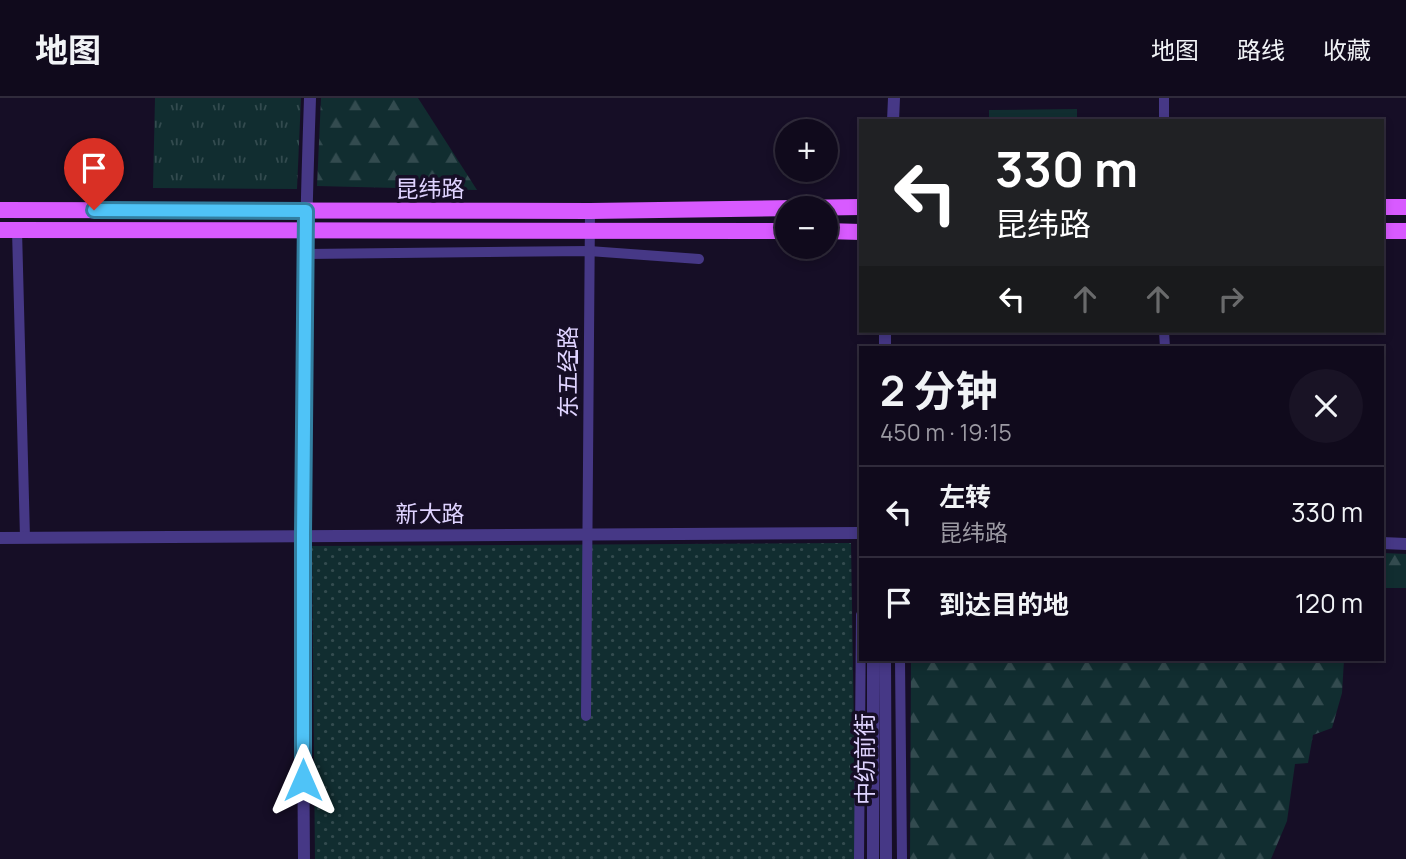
<!DOCTYPE html>
<html lang="zh">
<head>
<meta charset="utf-8">
<style>
  :root { --surface:#100a1c; --page:#191325; --text:#f1f3f6; --muted:#9c9aa3; --line:#302b3b }
  body { margin:0; font-family:Manrope,"Noto Sans SC",sans-serif; background:var(--page); color:var(--text); height:100vh; display:flex; flex-direction:column; font-size:26px; white-space:nowrap }
  * { box-sizing:border-box; margin:0 }
  p { font-size:23px; color:var(--muted) }
  .icon { flex:none; width:38px; height:38px; fill:none; stroke:currentColor; stroke-width:2; stroke-linecap:round; stroke-linejoin:round }
  .map { position:relative; flex:1; overflow:hidden }
  .details { position:absolute; left:859px; top:248px; width:525px; height:315px; display:flex; flex-direction:column; background:var(--surface); border-radius:0px; box-shadow:0 4px 10px #0003,0 0 0 2px var(--line) }
  .details>* { flex:none }
  .top-card { position:absolute; left:859px; top:21px; width:525px; height:214px; border-radius:0px; box-shadow:0 4px 10px #0003,0 0 0 2px var(--line); background:#202124; color:#fff; overflow:hidden }
  .buttons { position:absolute; left:775px; top:21px; display:grid; gap:14px }
  .buttons a { display:grid; place-items:center; width:63px; height:63px; border-radius:50%; background:var(--surface); box-shadow:0 4px 10px #0003,0 0 0 2px var(--line); font-size:35px }
  .pin { position:absolute; display:grid; place-items:center; width:60px; height:60px; color:#fff; margin:-72px -30px; border-radius:50% 50% 50% 0; rotate:-45deg; box-shadow:0 0 7px #0007 }
  .pin .icon { rotate:45deg }
  .me { position:absolute; width:77px; margin:-38px; rotate:0deg; stroke-linejoin:round; filter:drop-shadow(0 0 5px #0008) }
  .turn { display:flex; align-items:center; gap:24px; height:147px; padding:0 21px; font-size:32px }
  .turn .icon { width:91px; height:91px; stroke-width:2.5 }
  .turn b { display:block; font-size:49px; line-height:60px }
  .lanes { display:flex; align-items:center; height:66px; padding:0 21px; background:#0003; justify-content:center; gap:35px; direction:ltr }
  .lanes .off { opacity:.35 }
  .round { display:grid; place-items:center; flex:none; width:74px; height:74px; border-radius:37px; background:var(--page) }
  .summary { display:flex; align-items:center; justify-content:space-between; height:119px; padding:0 21px }
  h1 { font-size:42px; font-weight:700; line-height:52px }
  ul { padding:0; list-style:none }
  li { display:flex; align-items:center; gap:21px; height:91px; padding:0 21px; border-top:2px solid var(--line) }
  li div { flex:1 }
  li b { display:block; font-size:26px }
  li em { font-style:normal }
  header { display:flex; align-items:center; gap:42px; box-sizing:border-box; height:98px; padding:0 35px; background:var(--surface); border-bottom:2px solid var(--line) }
  header strong { font-size:33px }
  nav { display:flex; gap:38px; margin-inline-start:auto; font-size:24px }
  .map>svg:first-child { display:block }
  .grass { fill:url(#grass-tufts) }
  .forest { fill:url(#forest-firs) }
  .park { fill:url(#park-dots) }
  .pitch { fill:#112d30 }
  .lines { fill:none; stroke-linecap:round; stroke-linejoin:round }
  .minor { stroke:#463886; stroke-width:10 }
  .tertiary { stroke:#463886; stroke-width:12 }
  .primary { stroke:#d85aff; stroke-width:16 }
  .route-casing { stroke:#337fa1; stroke-width:18 }
  .route { stroke:#4fc3f7; stroke-width:12 }
  .labels { text-anchor:middle; dominant-baseline:central; stroke-width:7; stroke-linejoin:round; paint-order:stroke }
  .street-label { font-size:23px; fill:#dfd3ff; stroke:#160e26 }
</style>
</head>
<body>
<header>
<strong>地图</strong>
<nav><a>地图</a><a>路线</a><a>收藏</a></nav>
</header>
<div class="map">
<svg width="1406" height="761" viewBox="0 0 1406 761">
  <defs>
    <pattern id="grass-tufts" width="24" height="20" patternUnits="userSpaceOnUse" patternTransform="scale(1.75)"><rect width="24" height="20" fill="#112d30"/><path d="M3 7l-1-3M5 7V3M7 7l1-3M15 17l-1-3M17 17v-4M19 17l1-3" fill="none" stroke="#334b4f"/></pattern>
    <pattern id="forest-firs" width="22" height="20" patternUnits="userSpaceOnUse" patternTransform="scale(1.75)"><rect width="22" height="20" fill="#112d30"/><path d="M5 1l3.5 6h-7zM16 11l3.5 6h-7z" fill="#334b4f"/></pattern>
    <pattern id="park-dots" width="8" height="8" patternUnits="userSpaceOnUse" patternTransform="scale(1.75)"><rect width="8" height="8" fill="#112d30"/><path d="M2 2h.1M6 6h.1" fill="none" stroke="#334b4f" stroke-width="1.8" stroke-linecap="round"/></pattern>
  </defs>
  <rect width="100%" height="100%" fill="#160e26"/>
  <!-- grass -->
  <polygon class="grass" points="155,0 301,0 297,91 153,90"/>
  <!-- forest -->
  <g class="forest">
    <polygon points="321,0 418,0 477,92 317,88"/>
    <polygon points="1383,455 1406,456 1406,490 1383,490"/>
    <polygon points="911,562 1344,562 1342,595 1332,630 1313,637 1308,665 1295,666 1287,723 1271,761 910,761"/>
  </g>
  <!-- park -->
  <polygon class="park" points="851,445 856,761 315,761 312,448"/>
  <!-- pitch -->
  <polygon class="pitch" points="1077,11 1077,23 989,23 989,12"/>
  <g class="lines">
    <!-- minor -->
    <g class="minor">
      <polyline points="1164,0 1164,23"/>
      <polyline points="17,132 25,440"/>
      <polyline points="306,156 589,153 699,161"/>
      <polyline points="1164,233 1165,250"/>
      <polyline points="900,562 902,761"/>
      <polyline points="586,618 590,113"/>
      <polyline points="859,761 861,517"/>
    </g>
    <!-- tertiary -->
    <g class="tertiary">
      <polyline points="893,23 894,0"/>
      <polyline points="885,250 885,233"/>
      <polyline points="0,440 861,435"/>
      <polyline points="1382,445 1406,446"/>
      <polyline points="873,562 873,761"/>
      <polyline points="885,562 886,761"/>
      <path d="M304,761C302,507 301,254 310,0"/>
    </g>
    <!-- primary -->
    <g class="primary">
      <polyline points="1382,109 1406,109"/>
      <polyline points="0,112 590,113 861,109"/>
      <polyline points="0,132 788,133"/>
      <polyline points="826,133 861,134"/>
      <polyline points="1382,133 1406,133"/>
    </g>
  </g>
  <g class="lines">
    <defs>
      <polyline id="route" points="94,112 306,113 303,437 303,682"/>
    </defs>
    <!-- route casing -->
    <use href="#route" class="route-casing"/>
    <!-- route -->
    <use href="#route" class="route"/>
  </g>
  <g class="labels">
    <!-- street labels -->
    <g class="street-label">
      <text x="430" y="90">昆纬路</text>
      <text transform="translate(567 274) rotate(-90)">东五经路</text>
      <text x="430" y="415">新大路</text>
      <text transform="translate(864 661) rotate(-90)">中纺前街</text>
    </g>
  </g>
</svg>
<div class="buttons">
<a>+</a>
<a>−</a>
</div>
<div class="pin" style="left:94px;top:112px;background:#d93025"><svg class="icon" aria-label="arrive" viewBox="0 0 24 24"><path d="M6 21V4h12l-3 4 3 4H6"/></svg></div>
<svg class="me" style="left:303px;top:682px" viewBox="-20 -20 40 40"><path d="M0-17L14 15 0 8-14 15z" fill="#4fc3f7" stroke="#fff" stroke-width="4"/></svg>
<div class="top-card">
<div class="turn"><svg class="icon" aria-label="left" viewBox="0 0 24 24"><path d="M17 20v-9H6M10 6l-5 5 5 5"/></svg><div><b>330 m</b>昆纬路</div></div>
<div class="lanes"><svg class="icon" aria-label="left" viewBox="0 0 24 24"><path d="M17 20v-9H6M10 6l-5 5 5 5"/></svg><svg class="icon off" aria-label="ahead" viewBox="0 0 24 24"><path d="M12 20V5M6 11l6-6 6 6"/></svg><svg class="icon off" aria-label="ahead" viewBox="0 0 24 24"><path d="M12 20V5M6 11l6-6 6 6"/></svg><svg class="icon off" aria-label="right" viewBox="0 0 24 24"><path d="M7 20v-9h11M14 6l5 5-5 5"/></svg></div>
</div>
<section class="details">
<div class="summary"><div><h1>2 分钟</h1><p>450 m · 19:15</p></div><a class="round"><svg class="icon" aria-label="close" viewBox="0 0 24 24"><path d="M6 6l12 12M18 6L6 18"/></svg></a></div>
<ul>
<li><svg class="icon" aria-label="left" viewBox="0 0 24 24"><path d="M17 20v-9H6M10 6l-5 5 5 5"/></svg><div><b>左转</b><p>昆纬路</p></div><em>330 m</em></li>
<li><svg class="icon" aria-label="arrive" viewBox="0 0 24 24"><path d="M6 21V4h12l-3 4 3 4H6"/></svg><div><b>到达目的地</b></div><em>120 m</em></li>
</ul>
</section>
</div>
</body>
</html>
